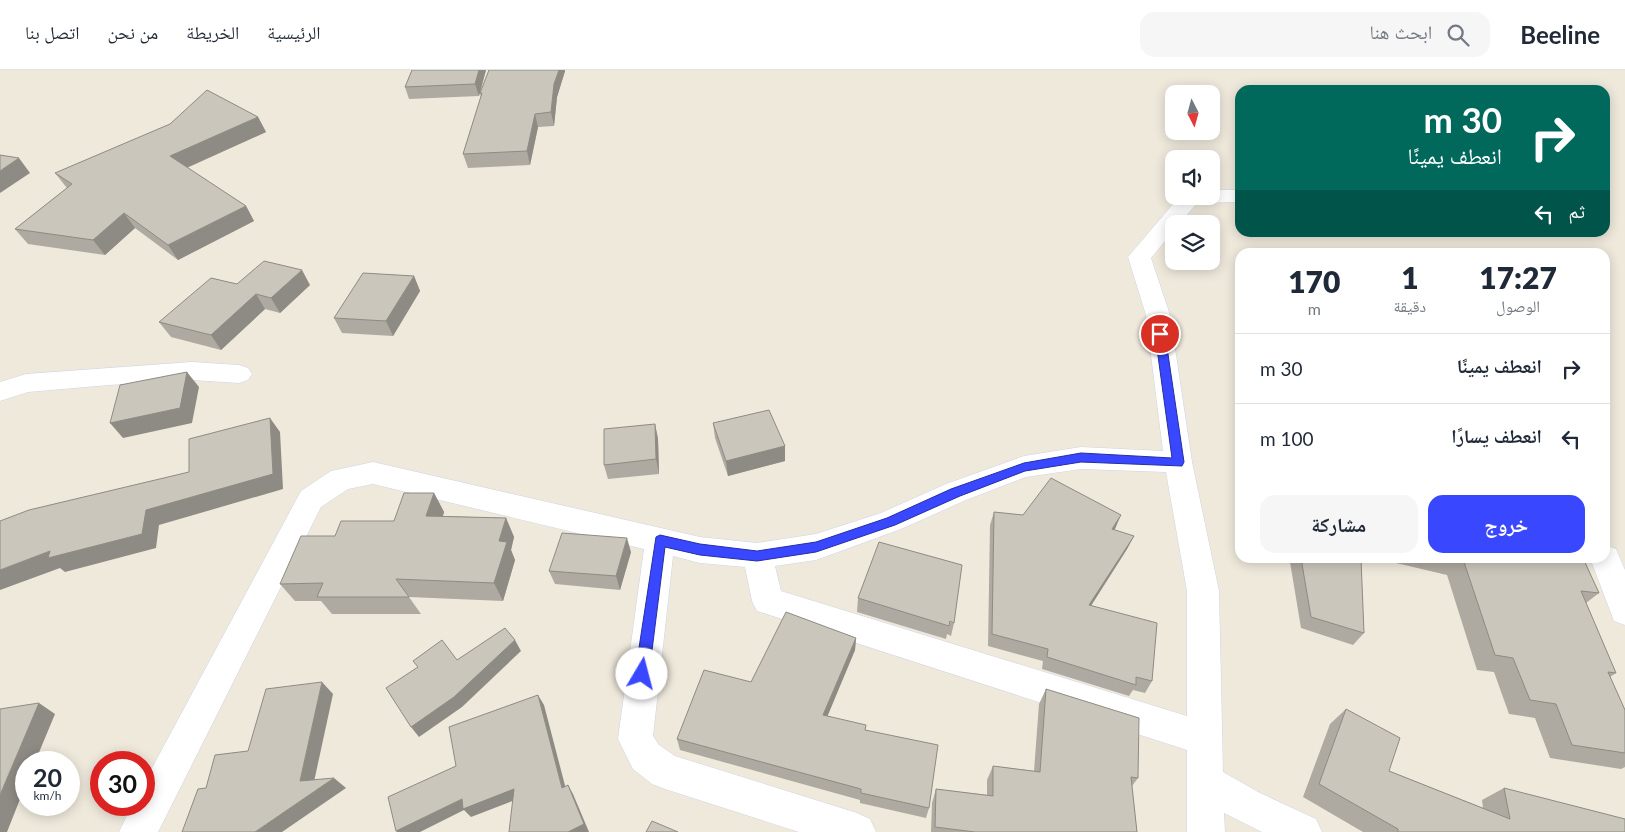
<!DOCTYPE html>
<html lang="ar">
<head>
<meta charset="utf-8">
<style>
  :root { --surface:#fff; --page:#f6f6f7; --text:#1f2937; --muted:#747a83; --line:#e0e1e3; --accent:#3947ff }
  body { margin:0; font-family:Lato,"Noto Naskh Arabic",sans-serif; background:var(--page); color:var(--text); direction:rtl; height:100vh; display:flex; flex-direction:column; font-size:19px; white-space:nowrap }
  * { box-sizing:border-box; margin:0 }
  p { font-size:16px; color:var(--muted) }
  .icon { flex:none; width:28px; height:28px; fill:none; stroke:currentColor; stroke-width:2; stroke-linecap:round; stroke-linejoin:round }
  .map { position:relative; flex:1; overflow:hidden; direction:ltr }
  .details { position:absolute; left:1235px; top:178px; width:375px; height:315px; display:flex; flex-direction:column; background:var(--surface); border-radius:15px; box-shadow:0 2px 12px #0003; direction:rtl }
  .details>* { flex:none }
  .hud { position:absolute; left:1235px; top:15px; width:375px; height:152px; border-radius:15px; box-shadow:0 2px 12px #0003; direction:rtl; background:#00695c; color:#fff; overflow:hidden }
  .needle { width:32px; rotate:174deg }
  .tools { position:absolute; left:1165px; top:15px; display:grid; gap:10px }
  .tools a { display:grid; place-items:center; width:55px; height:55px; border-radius:10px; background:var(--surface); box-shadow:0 2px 12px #0003; font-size:25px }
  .speed { position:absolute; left:15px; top:681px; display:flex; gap:10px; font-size:25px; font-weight:700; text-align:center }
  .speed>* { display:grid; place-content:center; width:65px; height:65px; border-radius:50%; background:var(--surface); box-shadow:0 2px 12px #0003; line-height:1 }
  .speed small { font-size:12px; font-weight:400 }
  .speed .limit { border:8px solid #d22; background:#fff; color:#111 }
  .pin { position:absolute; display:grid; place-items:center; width:42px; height:42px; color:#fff; margin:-21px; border:2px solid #fff; border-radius:50%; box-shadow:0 1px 5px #0007 }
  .me { position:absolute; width:55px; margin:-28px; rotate:8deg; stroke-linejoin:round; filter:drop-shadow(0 0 4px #0008) }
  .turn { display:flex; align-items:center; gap:18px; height:105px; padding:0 25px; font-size:22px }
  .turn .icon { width:65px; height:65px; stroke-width:2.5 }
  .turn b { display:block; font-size:35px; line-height:42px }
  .then { display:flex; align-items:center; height:48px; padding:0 25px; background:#0003; gap:10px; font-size:19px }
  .eta { display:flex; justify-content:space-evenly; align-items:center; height:85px; text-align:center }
  .eta b { font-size:30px; font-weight:800; line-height:35px }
  .cta { display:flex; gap:10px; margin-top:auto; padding:10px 25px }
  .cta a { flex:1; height:58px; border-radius:15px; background:var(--accent); color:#fff; font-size:20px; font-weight:800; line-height:58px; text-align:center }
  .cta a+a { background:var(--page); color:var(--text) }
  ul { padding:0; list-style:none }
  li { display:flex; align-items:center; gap:15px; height:70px; padding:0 25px; border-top:1px solid var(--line) }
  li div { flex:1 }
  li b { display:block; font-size:19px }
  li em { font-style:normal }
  header { display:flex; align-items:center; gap:30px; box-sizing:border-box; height:70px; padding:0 25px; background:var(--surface); border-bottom:1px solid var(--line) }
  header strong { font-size:24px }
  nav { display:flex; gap:28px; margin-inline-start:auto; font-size:18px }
  .search { width:350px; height:45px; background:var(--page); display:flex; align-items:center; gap:12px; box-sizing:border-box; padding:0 18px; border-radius:15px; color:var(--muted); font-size:19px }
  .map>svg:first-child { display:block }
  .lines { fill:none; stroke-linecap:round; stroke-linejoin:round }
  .street-casing { stroke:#d1d2e6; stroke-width:1 }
  .street { fill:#fff; fill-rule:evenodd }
  .wall { fill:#aeaaa1 }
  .shaded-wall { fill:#8d8b83 }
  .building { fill:#cac6bb; stroke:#8d8b83 }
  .route { fill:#3947ff; stroke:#252ea6 }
</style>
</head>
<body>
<header>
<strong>Beeline</strong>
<div class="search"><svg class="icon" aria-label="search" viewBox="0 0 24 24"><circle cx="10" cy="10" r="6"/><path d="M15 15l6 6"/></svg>ابحث هنا</div>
<nav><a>الرئيسية</a><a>الخريطة</a><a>من نحن</a><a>اتصل بنا</a></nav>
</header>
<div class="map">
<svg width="1625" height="762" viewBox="0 0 1625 762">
  <rect width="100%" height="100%" fill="#efe9dc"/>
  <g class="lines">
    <defs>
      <g id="street">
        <path d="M1211,120H1240V132L1197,133L1179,154H1174V160L1151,188L1170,245L1192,392L1219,521L1223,702L1260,723L1316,749L1322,762H1262L1224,743L1225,762H1187V680L757,541L752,531L745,497L700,493L673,486L653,666L659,675L675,686L857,743L870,749L876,762H799L665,719L652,714L633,699L618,669L644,479L373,414L348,419L321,437L158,762H119L132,735H144V713L301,421L331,401L373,392L700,467L757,473L816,464L881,443L946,414L1024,386L1081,377L1163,381L1146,245L1128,187L1180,126H1211ZM1081,399L1166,402L1187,521V646L781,521L775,496L816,490L827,486L901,459L966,430L1026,407Z"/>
        <polygon points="192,292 239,295 248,298 252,304 248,310 239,313 192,310 109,315 28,322 0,331 0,312 26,304"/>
        <polygon points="1605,475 1616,479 1625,500 1625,555 1614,551 1590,488 1605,488"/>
      </g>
    </defs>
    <!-- street casing -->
    <use href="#street" class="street-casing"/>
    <!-- street -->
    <use href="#street" class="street"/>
  </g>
  <!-- wall -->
  <g class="wall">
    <polygon points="412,0 486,0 479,26 409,29 405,17"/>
    <polygon points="565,1 557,27 554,56 538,57 530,95 468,98 463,84 481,27 480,23"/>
    <polygon points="258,47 266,62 187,98 246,136 254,151 178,190 135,158 105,185 28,174 15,159 67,118 55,103"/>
    <polygon points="414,206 420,221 393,266 342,263 334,248"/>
    <polygon points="237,214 310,215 280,243 265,239 221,280 171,267 159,252"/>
    <polygon points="713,353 785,376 785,391 728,406 715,368"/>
    <polygon points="655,354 658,369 659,404 608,409 604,395"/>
    <polygon points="434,423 444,442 443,446 506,448 514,467 511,480 515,490 503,531 409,527 421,544 332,544 321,531 295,531 280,514 394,451"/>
    <polygon points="994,442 1134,466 1127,479 1091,536 1152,611 1145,623 1133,620 1129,626 1042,599 1043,591 988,576 990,455"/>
    <polygon points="631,482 620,520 555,514 549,501"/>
    <polygon points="1293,488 1350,488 1364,563 1353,575 1301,558 1290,492"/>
    <polygon points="1375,488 1583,488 1599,523 1586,533 1616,603 1610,607 1625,640 1625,697 1621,699 1550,688 1535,648 1509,644 1494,602 1477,600 1447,505"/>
    <polygon points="858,528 954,553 951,566 947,564 946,569 857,542"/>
    <polygon points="856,568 855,580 827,646 866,660 929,738 926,748 860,733 860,730 680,680 677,669 751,612"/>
    <polygon points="1046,619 1138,708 1132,716 1137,762 931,762 932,733 936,719 987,725 987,710 993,696 1034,701 1039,634"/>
    <polygon points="1346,639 1389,701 1483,738 1482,730 1504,718 1625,762 1363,762 1303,727 1330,654"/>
  </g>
  <!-- shaded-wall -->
  <g class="shaded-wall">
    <polygon points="479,0 486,0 479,26 475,14"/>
    <polygon points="559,0 565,0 565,1 557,27 554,56 551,42 554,14"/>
    <polygon points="535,44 538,57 530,95 527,81"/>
    <polygon points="258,47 266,62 179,101 170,86"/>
    <polygon points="19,88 30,103 0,123 0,101"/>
    <polygon points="246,136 254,151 178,190 168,175"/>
    <polygon points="124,143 135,158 105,185 93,170"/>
    <polygon points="302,200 310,215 280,243 271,228"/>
    <polygon points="414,206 420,221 393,266 386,251"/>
    <polygon points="256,224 265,239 221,280 211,265"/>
    <polygon points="187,302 199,317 192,353 123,368 110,353"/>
    <polygon points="270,348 280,362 283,419 159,455 156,478 65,502 60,498 0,520 0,500 50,481 146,440"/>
    <polygon points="655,354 658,369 659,404 656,389"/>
    <polygon points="785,376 785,391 728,406 726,391"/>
    <polygon points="434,423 444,442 437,464 426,446"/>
    <polygon points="1121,445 1115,459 1106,473 1112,459"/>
    <polygon points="506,448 514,467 511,480 515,490 503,531 494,513 499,471"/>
    <polygon points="1134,466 1127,479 1083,548 1089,535"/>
    <polygon points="627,468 631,482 620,520 616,506"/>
    <polygon points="856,568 855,580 823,657 823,645"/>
    <polygon points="515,570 521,581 462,637 419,667 411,657"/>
    <polygon points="322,612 333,624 312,721 300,711"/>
    <polygon points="538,625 544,635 568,727 562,718"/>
    <polygon points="39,633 55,644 35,692 26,692 26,714 7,762 0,762 0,725"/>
    <polygon points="334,708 346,718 282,762 255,762"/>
    <polygon points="568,715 573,724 589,762 568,762"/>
    <polygon points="514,719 520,728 471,747 464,740 420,762 397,762 396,761 462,729"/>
  </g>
  <!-- building -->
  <g class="building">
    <polygon points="412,0 479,0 475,14 405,17"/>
    <polygon points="489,0 559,0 554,14 551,42 535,44 527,81 463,84 482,23 480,23"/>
    <polygon points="207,20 258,47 170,86 246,136 168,175 124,143 93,170 15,159 72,114 55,103 170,54"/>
    <polygon points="0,85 19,88 0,101"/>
    <polygon points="264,191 302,200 271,228 256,224 211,265 159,252 211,208 237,214"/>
    <polygon points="363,203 414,206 386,251 334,248"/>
    <polygon points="187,302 180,338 110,353 120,315"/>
    <polygon points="769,340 785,376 726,391 713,353"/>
    <polygon points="270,348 273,404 146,440 142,464 48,488 50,481 0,500 0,451 29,440 189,402 189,369"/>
    <polygon points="655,354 656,389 604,395 604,359"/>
    <polygon points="1051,408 1121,445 1112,459 1134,466 1089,535 1157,553 1152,611 1136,607 1136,615 1047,587 1048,579 992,564 994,442 1023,445"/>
    <polygon points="404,423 434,423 426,446 506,448 499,471 507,472 494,513 396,509 409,527 317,527 323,513 280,514 301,466 335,466 341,451 394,451"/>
    <polygon points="562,463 627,468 616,506 549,501"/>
    <polygon points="879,472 962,495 954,553 950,551 949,556 858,528"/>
    <polygon points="1301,488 1350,488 1361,489 1364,563 1311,547"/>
    <polygon points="1459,488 1583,488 1599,523 1581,521 1616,603 1608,602 1625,640 1625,683 1572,675 1556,634 1530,630 1513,588 1495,585 1463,489"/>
    <polygon points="786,542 856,568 823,645 866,655 865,660 938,675 929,738 861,723 861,719 677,669 704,600 751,612"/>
    <polygon points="505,558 515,570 454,627 411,657 386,618 418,597 413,591 442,570 457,590"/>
    <polygon points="322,612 300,711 334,708 255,762 182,762 198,719 206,718 215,685 248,681 266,619"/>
    <polygon points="1046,619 1139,648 1138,708 1131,707 1137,762 975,762 935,757 936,719 993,726 993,696 1040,702"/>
    <polygon points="538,625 562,718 568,715 584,754 568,762 509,762 514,719 463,739 462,729 396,761 388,727 456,696 449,657"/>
    <polygon points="39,633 0,725 0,639"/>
    <polygon points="1346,639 1400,668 1389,701 1510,749 1504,718 1625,749 1625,762 1398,762 1398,759 1319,714"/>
    <polygon points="652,751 678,762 646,762"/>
  </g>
  <!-- route -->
  <polygon class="route" points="1160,260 1165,264 1184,392 1182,396 1081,392 1025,401 960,426 895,455 816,482 757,491 700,485 665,477 649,604 647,609 642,610 637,609 635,604 656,467 660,465 700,474 757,481 816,472 887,448 951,419 1024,393 1081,383 1172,388 1155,264"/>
</svg>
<div class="tools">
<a><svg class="needle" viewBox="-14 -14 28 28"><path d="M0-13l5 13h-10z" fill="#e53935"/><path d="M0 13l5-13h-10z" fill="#747a83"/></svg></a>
<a><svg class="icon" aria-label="sound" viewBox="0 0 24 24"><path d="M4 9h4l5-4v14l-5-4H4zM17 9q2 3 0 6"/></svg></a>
<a><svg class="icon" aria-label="layers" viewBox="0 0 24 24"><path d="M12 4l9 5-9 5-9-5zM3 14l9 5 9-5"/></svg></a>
</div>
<div class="speed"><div>20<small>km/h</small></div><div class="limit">30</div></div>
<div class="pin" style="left:1160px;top:264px;background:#d93025"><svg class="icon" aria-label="arrive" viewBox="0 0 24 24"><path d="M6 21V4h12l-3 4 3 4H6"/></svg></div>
<svg class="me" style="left:642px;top:604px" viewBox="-20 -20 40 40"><circle r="19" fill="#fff"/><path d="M0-13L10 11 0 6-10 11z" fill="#3947ff"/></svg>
<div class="hud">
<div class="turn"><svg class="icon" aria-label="right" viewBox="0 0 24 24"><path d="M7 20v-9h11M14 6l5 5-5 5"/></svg><div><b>30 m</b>انعطف يمينًا</div></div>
<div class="then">ثم<svg class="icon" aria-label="left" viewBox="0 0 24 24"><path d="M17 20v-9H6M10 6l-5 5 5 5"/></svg></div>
</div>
<section class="details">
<div class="eta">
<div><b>17:27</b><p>الوصول</p></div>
<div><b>1</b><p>دقيقة</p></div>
<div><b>170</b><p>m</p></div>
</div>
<ul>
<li><svg class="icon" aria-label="right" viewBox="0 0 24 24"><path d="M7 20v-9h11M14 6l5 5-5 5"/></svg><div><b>انعطف يمينًا</b></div><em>30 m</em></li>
<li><svg class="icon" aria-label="left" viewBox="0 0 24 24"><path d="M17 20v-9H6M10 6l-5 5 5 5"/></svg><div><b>انعطف يسارًا</b></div><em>100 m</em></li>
</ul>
<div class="cta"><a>خروج</a><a>مشاركة</a></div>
</section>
</div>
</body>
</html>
